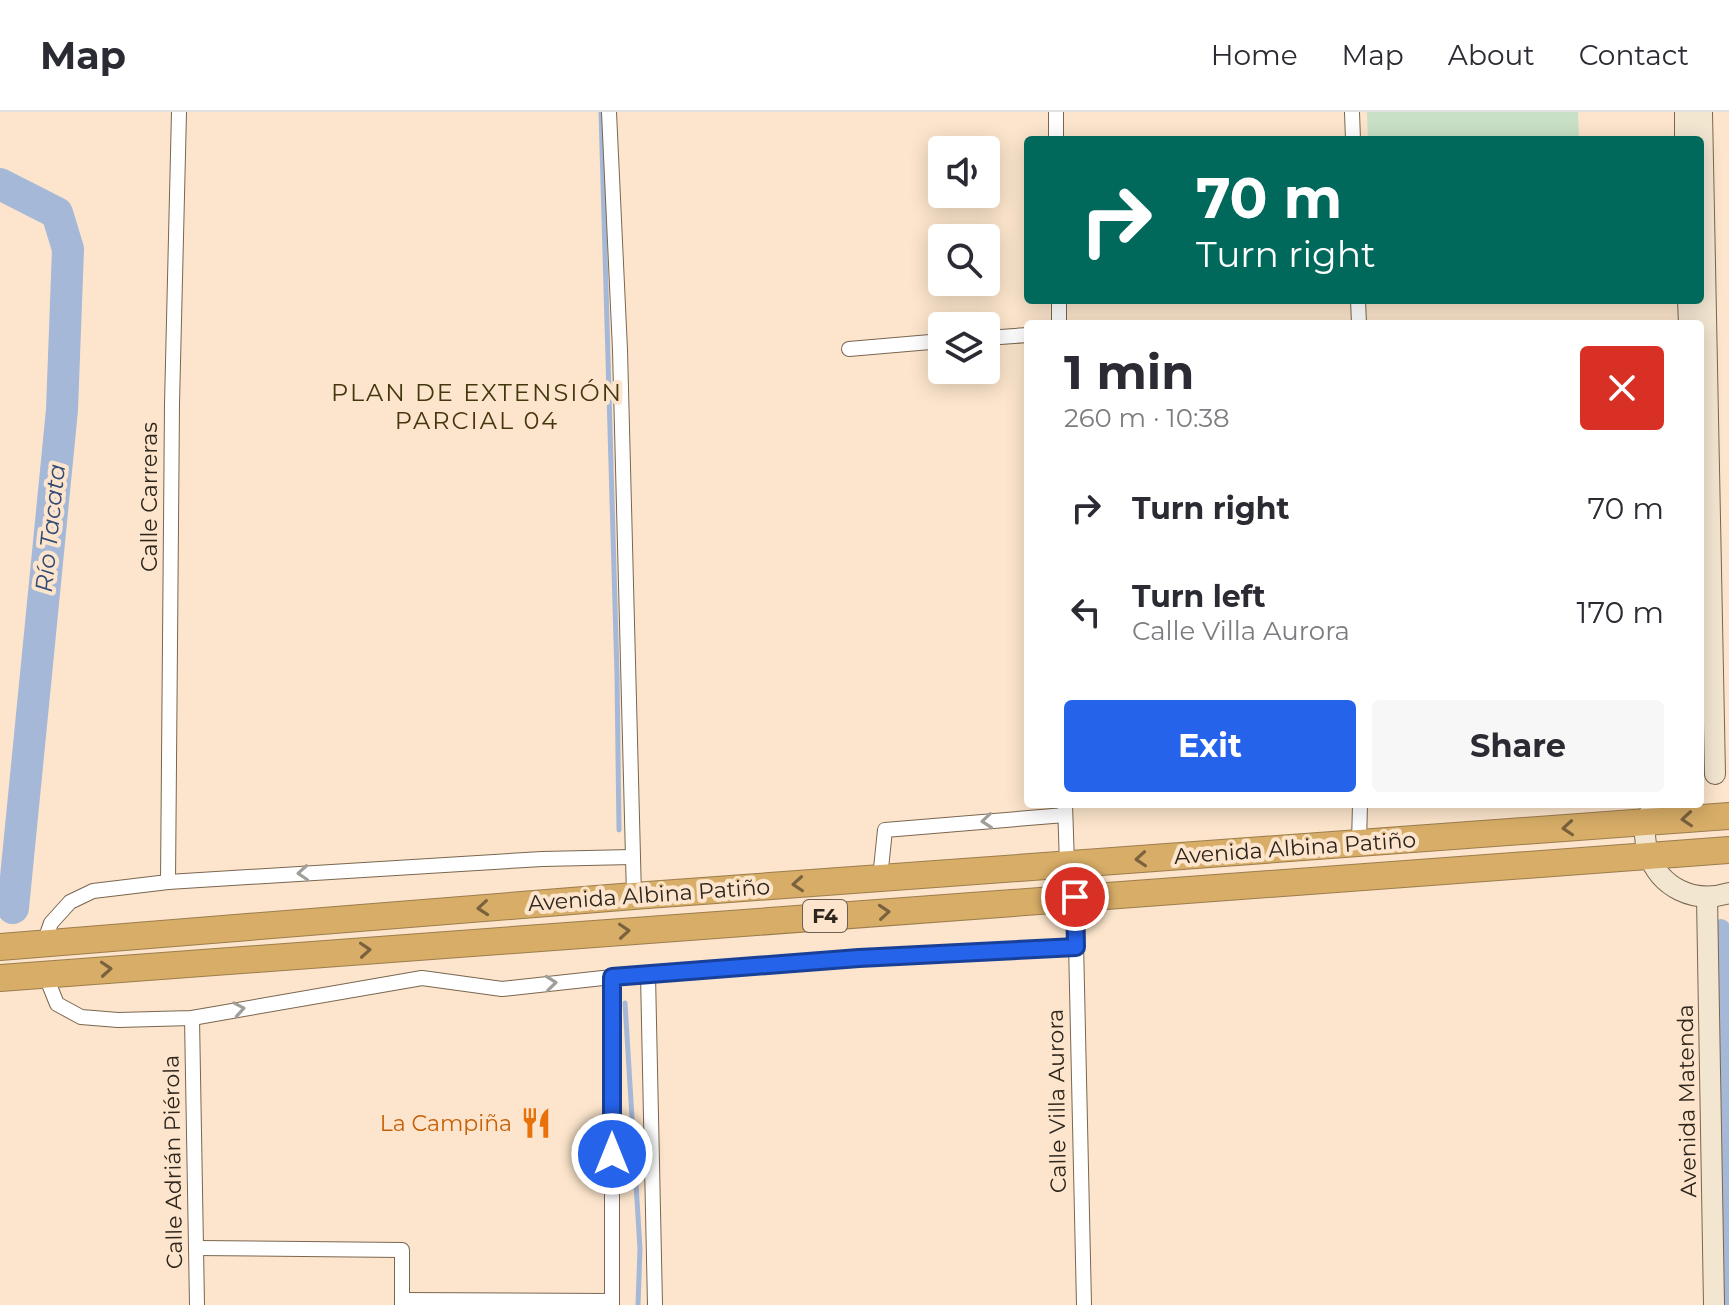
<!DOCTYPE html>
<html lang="en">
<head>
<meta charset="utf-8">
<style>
  :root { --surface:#fff; --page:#f7f7f7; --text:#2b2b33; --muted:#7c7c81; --line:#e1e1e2; --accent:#2563eb }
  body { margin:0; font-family:Montserrat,sans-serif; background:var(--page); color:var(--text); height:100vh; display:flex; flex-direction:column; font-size:30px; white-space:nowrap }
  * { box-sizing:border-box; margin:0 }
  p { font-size:26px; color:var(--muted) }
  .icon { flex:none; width:44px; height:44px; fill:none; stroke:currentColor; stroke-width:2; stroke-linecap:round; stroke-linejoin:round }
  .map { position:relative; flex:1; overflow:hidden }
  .side { position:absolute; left:1024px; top:208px; width:680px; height:488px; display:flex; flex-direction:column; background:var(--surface); border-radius:8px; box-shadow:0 4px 20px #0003 }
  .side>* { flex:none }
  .guide { position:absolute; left:1024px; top:24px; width:680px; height:168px; border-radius:8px; box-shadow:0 4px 20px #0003; background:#00695c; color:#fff; overflow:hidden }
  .buttons { position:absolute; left:928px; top:24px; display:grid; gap:16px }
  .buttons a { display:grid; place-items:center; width:72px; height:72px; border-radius:8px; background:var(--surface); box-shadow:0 4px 20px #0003; font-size:40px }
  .pin { position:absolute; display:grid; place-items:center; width:68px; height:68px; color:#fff; margin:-34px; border:4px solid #fff; border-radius:50%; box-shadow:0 2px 8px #0007 }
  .me { position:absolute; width:88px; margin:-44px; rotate:0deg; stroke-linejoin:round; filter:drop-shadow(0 0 6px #0008) }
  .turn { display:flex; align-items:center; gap:28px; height:168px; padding:0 40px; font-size:36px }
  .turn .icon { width:104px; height:104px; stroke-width:2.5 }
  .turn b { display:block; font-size:56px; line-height:68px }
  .round { display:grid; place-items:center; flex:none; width:84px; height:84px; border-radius:8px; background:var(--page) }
  .overview { display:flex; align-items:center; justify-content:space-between; height:136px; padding:0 40px }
  h1 { font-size:48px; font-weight:700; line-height:60px }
  .cta { display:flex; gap:16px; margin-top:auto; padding:16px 40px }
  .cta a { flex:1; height:92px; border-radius:8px; background:var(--accent); color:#fff; font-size:32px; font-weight:700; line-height:92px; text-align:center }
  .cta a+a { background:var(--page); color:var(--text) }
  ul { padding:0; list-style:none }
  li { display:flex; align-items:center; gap:24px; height:104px; padding:0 40px }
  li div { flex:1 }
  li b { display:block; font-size:30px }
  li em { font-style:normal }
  header { display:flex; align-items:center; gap:48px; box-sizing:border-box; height:112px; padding:0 40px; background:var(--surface); border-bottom:2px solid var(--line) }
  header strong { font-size:38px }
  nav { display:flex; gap:44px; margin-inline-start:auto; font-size:28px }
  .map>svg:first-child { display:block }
  .green { fill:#c8e0c5 }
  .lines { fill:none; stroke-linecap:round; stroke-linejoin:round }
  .stream { stroke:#a5b8d7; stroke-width:5 }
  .canal { stroke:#a5b8d7; stroke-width:18 }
  .river { stroke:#a5b8d7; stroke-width:32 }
  .street-casing { stroke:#7a6650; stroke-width:16 }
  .secondary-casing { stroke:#7a6650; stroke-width:22 }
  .highway-casing { stroke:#9c7d4d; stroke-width:28 }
  .street { stroke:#fff; stroke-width:14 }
  .secondary { stroke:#f3e6d1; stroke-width:20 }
  .highway { stroke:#d7ad67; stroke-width:26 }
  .oneway { stroke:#7a623e }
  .oneway2 { stroke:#a19d99 }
  .route-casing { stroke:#184099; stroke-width:20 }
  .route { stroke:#2563eb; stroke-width:14 }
  .labels { text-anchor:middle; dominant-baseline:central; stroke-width:8; stroke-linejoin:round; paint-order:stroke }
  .shield { fill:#fce5cc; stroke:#6c5f51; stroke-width:2 }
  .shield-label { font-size:20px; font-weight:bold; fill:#2e251c }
  .street-label { font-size:22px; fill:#2e251c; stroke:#fce5cc }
  .food-label { font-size:22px; fill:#c56008; stroke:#fce5cc; text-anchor:end }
  .neighbourhood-label { font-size:24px; letter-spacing:2px; fill:#43370e; stroke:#fce5cc }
  .water-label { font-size:24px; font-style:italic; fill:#334b76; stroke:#fce5cc }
</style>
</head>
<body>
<header>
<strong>Map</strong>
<nav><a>Home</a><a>Map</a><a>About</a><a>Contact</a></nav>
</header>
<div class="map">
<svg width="1729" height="1193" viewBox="0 0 1729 1193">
  <rect width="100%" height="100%" fill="#fce5cc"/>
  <!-- green -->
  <polygon class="green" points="1367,0 1578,0 1579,28 1368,28"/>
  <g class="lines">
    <!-- stream -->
    <g class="stream">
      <polyline points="601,0 617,563 619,718"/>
      <polyline points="625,891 640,1137 638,1193"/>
    </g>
    <!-- canal -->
    <polyline class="canal" points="1721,816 1729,1193"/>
    <!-- river -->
    <polyline class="river" points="0,72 57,101 68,137 62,298 13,796"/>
    <defs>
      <g id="street">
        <polyline points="609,0 620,238 634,784"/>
        <polyline points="1056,0 1056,28"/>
        <polyline points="1352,0 1353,28"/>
        <polyline points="1059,188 1059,212"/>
        <polyline points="1358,188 1359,212"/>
        <polyline points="986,226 1028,223"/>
        <polyline points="849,237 942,229"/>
        <polyline points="1065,692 1067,752"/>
        <polyline points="1359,731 1360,692"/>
        <polyline points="880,766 885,718 1065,703"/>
        <polyline points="168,770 172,292 179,0"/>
        <polyline points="1075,785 1084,1193"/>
        <polyline points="44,831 51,811 70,790 93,779 168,770 542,747 632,745"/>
        <polyline points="45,862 57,892 81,905 118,908 192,906 422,866 502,877 612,865 859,846 1076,835"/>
        <polyline points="648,863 655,1193"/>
        <polyline points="612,865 612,1193"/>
        <polyline points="192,906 197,1193"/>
        <polyline points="196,1136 402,1138 402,1193"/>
        <polyline points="402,1188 612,1189"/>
      </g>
      <g id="secondary">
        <polyline points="1685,0 1685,28"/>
        <polyline points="1702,0 1715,662"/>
        <polyline points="1688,188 1689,212"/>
        <path d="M1655,692C1652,697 1648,703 1646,709C1644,718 1645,732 1648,741C1660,776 1694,792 1729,781"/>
        <polyline points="1707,785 1714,1193"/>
      </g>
      <g id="highway">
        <polyline points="0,835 634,784 1729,704"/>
        <polyline points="0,866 1729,738"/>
      </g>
    </defs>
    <!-- street casing -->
    <use href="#street" class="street-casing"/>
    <!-- secondary casing -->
    <use href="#secondary" class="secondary-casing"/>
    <!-- highway casing -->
    <use href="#highway" class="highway-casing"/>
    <!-- street -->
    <use href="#street" class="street"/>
    <!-- secondary -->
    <use href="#secondary" class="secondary"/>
    <!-- highway -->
    <use href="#highway" class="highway"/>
  </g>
  <!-- one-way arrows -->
  <defs><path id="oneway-chevron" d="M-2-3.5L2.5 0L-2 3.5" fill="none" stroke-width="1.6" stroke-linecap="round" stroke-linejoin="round" transform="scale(2)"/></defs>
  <g class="oneway">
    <use href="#oneway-chevron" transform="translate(1687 707) rotate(176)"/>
    <use href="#oneway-chevron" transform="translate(1568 716) rotate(176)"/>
    <use href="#oneway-chevron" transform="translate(1141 747) rotate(176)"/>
    <use href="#oneway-chevron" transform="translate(798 772) rotate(176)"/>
    <use href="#oneway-chevron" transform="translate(483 796) rotate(175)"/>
    <use href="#oneway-chevron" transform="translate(884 800) rotate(-5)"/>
    <use href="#oneway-chevron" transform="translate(624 819) rotate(-4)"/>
    <use href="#oneway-chevron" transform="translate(365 838) rotate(-4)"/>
    <use href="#oneway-chevron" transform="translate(106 857) rotate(-4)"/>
  </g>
  <g class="oneway2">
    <use href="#oneway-chevron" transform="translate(987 709) rotate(175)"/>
    <use href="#oneway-chevron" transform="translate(303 761) rotate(176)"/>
    <use href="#oneway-chevron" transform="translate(551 871) rotate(-6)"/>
    <use href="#oneway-chevron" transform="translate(239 897) rotate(-10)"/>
  </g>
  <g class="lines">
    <defs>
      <polyline id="route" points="612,1042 612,865 859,846 1076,835 1075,785"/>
    </defs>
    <!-- route casing -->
    <use href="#route" class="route-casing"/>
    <!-- route -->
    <use href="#route" class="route"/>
  </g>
  <!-- icons -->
  <defs>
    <symbol id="restaurant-bare" viewBox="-9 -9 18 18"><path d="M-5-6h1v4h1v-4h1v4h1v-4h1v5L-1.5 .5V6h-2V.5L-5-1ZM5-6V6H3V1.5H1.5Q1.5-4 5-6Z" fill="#e8710a" stroke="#fce5cc" stroke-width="2.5" paint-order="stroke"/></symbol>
  </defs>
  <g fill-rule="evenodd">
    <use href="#restaurant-bare" x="514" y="989" width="44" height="44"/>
  </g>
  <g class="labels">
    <!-- shield labels -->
    <rect class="shield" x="803" y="788" width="44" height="32" rx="6"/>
    <g class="shield-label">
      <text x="825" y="804">F4</text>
    </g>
    <!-- street labels -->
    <g class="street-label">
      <text transform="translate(149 385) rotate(-90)">Calle Carreras</text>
      <text transform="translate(1295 736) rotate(-4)">Avenida Albina Patiño</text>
      <text transform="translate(649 783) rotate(-4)">Avenida Albina Patiño</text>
      <text transform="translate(1057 989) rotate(-91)">Calle Villa Aurora</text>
      <text transform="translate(1687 989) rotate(-91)">Avenida Matenda</text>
      <text transform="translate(173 1050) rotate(-91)">Calle Adrián Piérola</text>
    </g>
    <!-- food labels -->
    <g class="food-label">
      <text x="512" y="1011">La Campiña</text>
    </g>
    <!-- neighbourhood labels -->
    <g class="neighbourhood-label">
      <text x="477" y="280">PLAN DE EXTENSIÓN<tspan x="477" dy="28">PARCIAL 04</tspan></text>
    </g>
    <!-- water labels -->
    <g class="water-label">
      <text transform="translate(50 416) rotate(-84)">Río Tacata</text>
    </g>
  </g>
</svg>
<div class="buttons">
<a><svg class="icon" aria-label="sound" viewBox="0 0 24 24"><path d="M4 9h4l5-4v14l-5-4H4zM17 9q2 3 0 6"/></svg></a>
<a><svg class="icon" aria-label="search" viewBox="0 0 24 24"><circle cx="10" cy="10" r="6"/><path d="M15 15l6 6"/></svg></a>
<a><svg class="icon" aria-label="layers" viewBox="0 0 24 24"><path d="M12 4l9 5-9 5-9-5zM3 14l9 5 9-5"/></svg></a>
</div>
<div class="pin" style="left:1075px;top:785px;background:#d93025"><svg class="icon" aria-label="arrive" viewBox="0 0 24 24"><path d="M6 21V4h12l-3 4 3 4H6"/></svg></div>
<svg class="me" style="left:612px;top:1042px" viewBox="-20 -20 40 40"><circle r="17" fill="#2563eb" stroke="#fff" stroke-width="3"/><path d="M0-11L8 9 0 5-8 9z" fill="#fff"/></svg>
<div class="guide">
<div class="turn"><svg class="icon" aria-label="right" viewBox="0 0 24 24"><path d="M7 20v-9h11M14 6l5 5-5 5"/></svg><div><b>70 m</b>Turn right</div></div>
</div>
<section class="side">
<div class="overview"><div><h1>1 min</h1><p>260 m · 10:38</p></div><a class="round" style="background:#d93025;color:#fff"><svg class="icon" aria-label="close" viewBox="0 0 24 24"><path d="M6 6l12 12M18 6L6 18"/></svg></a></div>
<ul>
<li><svg class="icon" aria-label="right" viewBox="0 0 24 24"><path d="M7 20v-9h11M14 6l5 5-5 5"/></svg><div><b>Turn right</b></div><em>70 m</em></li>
<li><svg class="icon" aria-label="left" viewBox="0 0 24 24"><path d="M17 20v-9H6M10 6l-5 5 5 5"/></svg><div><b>Turn left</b><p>Calle Villa Aurora</p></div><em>170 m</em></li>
</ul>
<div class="cta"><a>Exit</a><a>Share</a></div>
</section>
</div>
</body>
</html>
